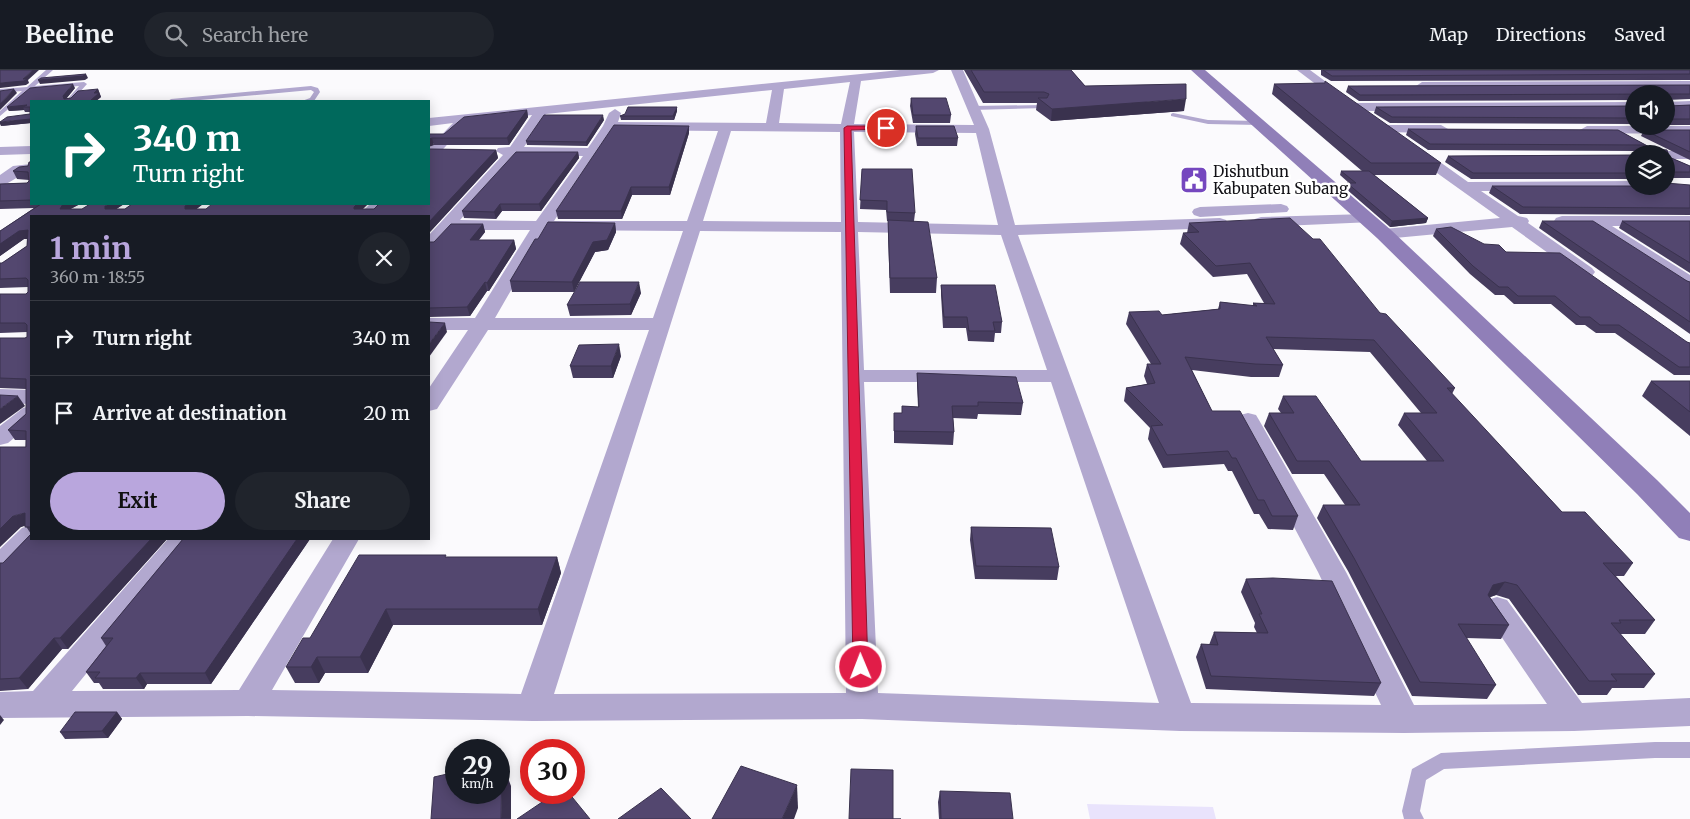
<!DOCTYPE html>
<html lang="en">
<head>
<meta charset="utf-8">
<style>
  :root { --surface:#171b24; --page:#20242c; --text:#f1f3f6; --muted:#9ea1a6; --line:#363941; --accent:#b9a6dd }
  body { margin:0; font-family:Merriweather,serif; background:var(--page); color:var(--text); height:100vh; display:flex; flex-direction:column; font-size:19px; white-space:nowrap }
  * { box-sizing:border-box; margin:0 }
  p { font-size:16px; color:var(--muted) }
  .icon { flex:none; width:28px; height:28px; fill:none; stroke:currentColor; stroke-width:2; stroke-linecap:round; stroke-linejoin:round }
  .map { position:relative; flex:1; overflow:hidden }
  .details { position:absolute; left:30px; top:145px; width:400px; height:325px; display:flex; flex-direction:column; background:var(--surface); border-radius:0px; box-shadow:0 2px 12px #0003 }
  .details>* { flex:none }
  .top-card { position:absolute; left:30px; top:30px; width:400px; height:105px; border-radius:0px; box-shadow:0 2px 12px #0003; background:#00695c; color:#fff; overflow:hidden }
  .buttons { position:absolute; left:1625px; top:15px; display:grid; gap:10px }
  .buttons a { display:grid; place-items:center; width:50px; height:50px; border-radius:50%; background:var(--surface); box-shadow:0 2px 12px #0003; font-size:25px }
  .speed { position:absolute; left:445px; top:669px; display:flex; gap:10px; font-size:25px; font-weight:700; text-align:center }
  .speed>* { display:grid; place-content:center; width:65px; height:65px; border-radius:50%; background:var(--surface); box-shadow:0 2px 12px #0003; line-height:1 }
  .speed small { font-size:12px; font-weight:400 }
  .speed .limit { border:8px solid #d22; background:#fff; color:#111 }
  .pin { position:absolute; display:grid; place-items:center; width:42px; height:42px; color:#fff; margin:-21px; border:2px solid #fff; border-radius:50%; box-shadow:0 1px 5px #0007 }
  .me { position:absolute; width:55px; margin:-28px; rotate:359deg; stroke-linejoin:round; filter:drop-shadow(0 0 4px #0008) }
  .turn { display:flex; align-items:center; gap:18px; height:105px; padding:0 20px; font-size:22px }
  .turn .icon { width:65px; height:65px; stroke-width:2.5 }
  .turn b { display:block; font-size:35px; line-height:42px }
  .round { display:grid; place-items:center; flex:none; width:52px; height:52px; border-radius:26px; background:var(--page) }
  .overview { display:flex; align-items:center; justify-content:space-between; height:85px; padding:0 20px }
  h1 { font-size:30px; font-weight:700; line-height:38px; color:var(--accent) }
  .action { display:flex; gap:10px; margin-top:auto; padding:10px 20px }
  .action a { flex:1; height:58px; border-radius:30px; background:var(--accent); color:#111; font-size:20px; font-weight:700; line-height:58px; text-align:center }
  .action a+a { background:var(--page); color:var(--text) }
  ul { padding:0; list-style:none }
  li { display:flex; align-items:center; gap:15px; height:75px; padding:0 20px; border-top:1px solid var(--line) }
  li div { flex:1 }
  li b { display:block; font-size:19px }
  li em { font-style:normal }
  header { display:flex; align-items:center; gap:30px; box-sizing:border-box; height:70px; padding:0 25px; background:var(--surface); border-bottom:1px solid var(--line) }
  header strong { font-size:24px }
  nav { display:flex; gap:28px; margin-inline-start:auto; font-size:18px }
  .search { width:350px; height:45px; background:var(--page); display:flex; align-items:center; gap:12px; box-sizing:border-box; padding:0 18px; border-radius:28px; color:var(--muted); font-size:19px }
  .map>svg:first-child { display:block }
  .green { fill:#e9e3fc }
  .lines { fill:none; stroke-linecap:round; stroke-linejoin:round }
  .lane { fill:#b2a8cf; fill-rule:evenodd }
  .street { fill:#b2a8cf; fill-rule:evenodd }
  .secondary { fill:#907fb8; fill-rule:evenodd }
  .wall { fill:#473d5f }
  .shaded-wall { fill:#3a324e }
  .building { fill:#53476f; stroke:#3a324e }
  .route { fill:#e11d48; stroke:#92132f }
  .labels { text-anchor:middle; dominant-baseline:central; stroke-width:5; stroke-linejoin:round; paint-order:stroke }
  .far-poi-label { font-size:15px; fill:#121116; stroke:#fff; text-anchor:start }
</style>
</head>
<body>
<header>
<strong>Beeline</strong>
<div class="search"><svg class="icon" aria-label="search" viewBox="0 0 24 24"><circle cx="10" cy="10" r="6"/><path d="M15 15l6 6"/></svg>Search here</div>
<nav><a>Map</a><a>Directions</a><a>Saved</a></nav>
</header>
<div class="map">
<svg width="1690" height="749" viewBox="0 0 1690 749">
  <rect width="100%" height="100%" fill="#fbfafd"/>
  <!-- green -->
  <polygon class="green" points="1087,734 1213,737 1216,749 1090,749"/>
  <g class="lines">
    <!-- lane -->
    <g class="lane">
      <polygon points="46,0 53,0 35,16 84,12 87,14 72,31 66,31 79,16 31,20 0,46 0,41 22,21 0,23 0,19 27,17"/>
      <polygon points="311,16 318,18 320,22 314,31 302,31 310,28 314,22 311,20 189,31 168,31 171,29"/>
      <polygon points="1043,35 1046,37 1045,38 972,40 969,38 972,36"/>
      <polygon points="1173,43 1208,50 1258,51 1261,53 1258,55 1208,54 1171,46 1171,44"/>
      <polygon points="1655,672 1690,672 1690,688 1655,688 1444,699 1426,710 1420,741 1424,749 1404,749 1402,741 1412,699 1441,683"/>
    </g>
    <!-- street -->
    <g class="street">
      <path d="M900,0H939L933,3L861,11L854,54L974,55L951,0H963L989,59L1015,155L1220,148L1226,150L1228,153L1226,156L1220,158L1018,165L1191,633L1381,635L1318,502L1237,350L1240,345L1248,343L1256,345L1259,350L1346,502L1414,635L1547,634L1482,538L1487,530L1497,527L1507,530L1582,633L1690,628V656L1574,661L1404,663L1180,661L862,649L533,651L248,646L0,648V622L33,621L168,469H196L72,621L239,620L333,469H359L272,620L521,624L649,260H488L437,339L429,341V318L468,260H429V248H475L530,160H452L435,179L429,180V165L503,85L496,81L498,78L510,77L532,45L468,52L434,89L429,90V78L453,53L429,56V48ZM850,12L841,54L779,53L784,19ZM772,20L766,53L618,52L621,43L615,39L609,43L603,56L588,78L524,77L546,44ZM614,60L718,61L687,151H554ZM731,61L840,62L841,152L703,151ZM854,62L976,63L998,155L858,152ZM518,85L583,86L536,151L460,150ZM546,160L683,161L653,248H495ZM700,161L841,162L846,623L554,624ZM858,162L1001,165L1047,300H864ZM864,312H1051L1159,633L878,623Z"/>
      <polygon points="1297,0 1310,0 1352,31 1346,35 1342,34"/>
      <polygon points="1690,11 1690,19 1422,20 1416,16 1422,12"/>
      <polygon points="1690,31 1690,39 1666,40 1666,32"/>
      <polygon points="1634,32 1634,40 1353,41 1347,37 1353,33"/>
      <polygon points="1385,55 1441,55 1448,59 1441,63 1380,62 1378,59 1380,56"/>
      <polygon points="1587,56 1690,56 1690,64 1582,63 1580,60"/>
      <polygon points="31,76 31,84 0,85 0,77"/>
      <polygon points="1414,76 1419,77 1468,112 1634,111 1634,116 1641,116 1639,119 1634,121 1481,121 1518,146 1527,148 1529,151 1528,153 1592,198 1595,202 1592,206 1586,207 1580,206 1512,157 1384,169 1378,168 1376,164 1378,160 1384,159 1500,148 1409,83 1407,80 1409,77"/>
      <polygon points="1666,81 1690,81 1690,89 1666,89 1666,84 1660,84"/>
      <path d="M31,94V102C17,104 13,113 0,116V105L13,96Z"/>
      <polygon points="370,134 387,134 375,146 358,146"/>
      <polygon points="1281,134 1287,136 1289,139 1287,142 1200,147 1194,145 1192,142 1194,139 1200,137"/>
      <polygon points="1367,144 1373,146 1375,149 1373,152 1261,157 1255,155 1253,152 1255,149 1261,147"/>
      <polygon points="1562,146 1690,146 1690,156 1612,156 1690,205 1690,218 1684,217 1590,156 1556,154 1554,151 1556,148"/>
      <polygon points="0,319 31,320 31,334 0,333"/>
      <polygon points="31,336 31,354 8,373 0,375 0,356 23,338"/>
      <polygon points="31,455 31,469 41,469 40,470 10,502 0,505 0,479 22,458"/>
    </g>
    <!-- secondary -->
    <polygon class="secondary" points="1191,0 1205,0 1391,160 1657,410 1690,443 1690,471 1679,468 1637,424 1377,168"/>
  </g>
  <!-- wall -->
  <g class="wall">
    <polygon points="964,0 1071,0 1085,16 1184,41 1051,51 1036,40 1037,33 983,33"/>
    <polygon points="1321,0 1690,0 1690,10 1331,11 1321,5"/>
    <polygon points="1274,14 1441,93 1436,105 1374,105 1428,148 1426,153 1390,157 1345,118 1347,113 1349,113 1340,105 1341,101 1362,101 1272,24"/>
    <polygon points="1690,15 1690,29 1667,30 1667,34 1669,36 1690,35 1690,55 1666,55 1666,24 1634,24 1634,30 1359,31 1346,22 1348,16"/>
    <polygon points="75,18 66,29 71,28 98,19 101,27 96,31 31,31 31,53 1,56 30,44 30,42 25,42 24,40 9,41 7,37"/>
    <polygon points="911,28 951,45 950,53 913,53 910,36"/>
    <polygon points="1634,36 1634,54 1390,53 1374,43 1376,37"/>
    <polygon points="527,40 528,47 509,75 434,75 429,64 444,64"/>
    <polygon points="677,41 674,50 621,50 620,46 625,44"/>
    <polygon points="604,50 587,76 527,75 526,71"/>
    <polygon points="689,56 689,63 670,125 632,125 622,149 558,149 556,141"/>
    <polygon points="916,56 958,68 957,76 917,76 915,64"/>
    <polygon points="1408,59 1618,60 1653,79 1667,80 1669,87 1690,96 1690,108 1667,108 1666,110 1666,84 1637,84 1638,81 1428,80 1406,65"/>
    <polygon points="1644,60 1690,60 1690,90 1641,66"/>
    <polygon points="432,79 496,80 498,88 429,163 429,146 31,146 31,469 167,469 68,579 62,579 28,619 0,621 0,493 3,493 31,464 25,455 21,457 26,370 15,370 8,360 26,344 26,319 0,318 0,268 25,268 27,267 27,262 0,263 0,224 26,224 28,222 28,217 0,218 0,193 2,193 27,176 27,169 24,169 0,186 0,161 34,138 0,139 0,114 27,113 29,111 29,110 17,109 13,101 28,96 31,92 31,134 80,134 70,139 82,139 124,134 116,139 125,139 132,134 203,134 196,139 206,139 368,134 362,139 374,139"/>
    <polygon points="578,82 579,88 541,141 502,141 496,149 464,148 462,141"/>
    <polygon points="1634,85 1634,109 1471,109 1445,92 1448,86"/>
    <polygon points="862,99 915,143 914,151 937,208 936,223 890,223 888,164 888,151 887,151 886,140 860,139"/>
    <polygon points="1690,115 1690,145 1520,144 1489,123 1492,116 1666,116"/>
    <polygon points="1542,151 1690,212 1690,264 1539,158"/>
    <polygon points="1622,151 1690,151 1690,203 1619,158"/>
    <polygon points="615,153 616,162 608,180 595,182 574,222 512,222 510,211 538,169"/>
    <polygon points="1189,153 1380,243 1455,318 1452,324 1562,442 1633,493 1624,506 1616,506 1655,550 1645,564 1620,564 1655,604 1644,618 1612,618 1607,625 1578,625 1509,529 1496,525 1490,527 1509,555 1501,569 1466,568 1496,615 1487,629 1412,626 1348,501 1317,448 1323,435 1345,435 1324,404 1292,404 1264,356 1269,343 1281,343 1278,339 1283,326 1361,391 1427,391 1398,355 1404,343 1421,343 1370,282 1273,279 1283,295 1279,307 1251,307 1192,300 1212,341 1298,446 1293,460 1268,459 1259,444 1254,444 1232,401 1228,401 1224,394 1163,398 1148,369 1150,358 1124,331 1126,318 1147,314 1144,306 1147,294 1151,294 1126,254 1129,242 1162,245 1218,239 1220,232 1253,236 1253,233 1264,233 1247,204 1213,207 1180,174 1183,163 1187,163"/>
    <polygon points="483,154 485,162 479,170 514,170 516,179 489,221 487,221 470,246 429,247 429,172 434,172"/>
    <polygon points="1436,159 1506,182 1687,272 1690,273 1690,305 1674,305 1615,263 1596,263 1585,255 1576,255 1551,234 1514,234 1504,225 1495,225 1470,204 1433,166"/>
    <polygon points="941,215 1002,252 1001,263 995,263 994,272 968,271 966,258 943,258 941,225"/>
    <polygon points="641,223 631,245 570,246 567,235"/>
    <polygon points="621,286 613,308 573,308 570,296"/>
    <polygon points="917,303 1023,333 1021,345 978,344 977,349 953,348 954,362 953,375 894,373 894,343 902,343 902,336 918,337 917,315"/>
    <polygon points="1651,311 1690,311 1690,366 1642,326"/>
    <polygon points="971,457 1059,497 1057,510 975,509 970,470"/>
    <polygon points="183,469 310,469 211,614 147,614 144,619 103,619 99,613 94,613 86,602 106,576 101,568"/>
    <polygon points="447,487 557,487 561,503 542,555 393,555 368,603 325,603 319,613 295,613 286,597 310,568"/>
    <polygon points="1246,509 1381,613 1374,626 1206,619 1196,587 1201,574 1209,575 1214,562 1257,563 1254,557 1255,553 1241,522"/>
    <polygon points="117,642 122,649 108,668 65,669 60,662"/>
    <polygon points="940,721 1013,749 939,749 938,732"/>
  </g>
  <!-- shaded-wall -->
  <g class="shaded-wall">
    <polygon points="33,0 39,0 28,10 29,13 26,15 0,18 0,13 23,9"/>
    <polygon points="86,4 88,8 85,10 40,14 38,10"/>
    <polygon points="73,14 75,18 65,30 63,26"/>
    <polygon points="14,19 17,23 0,40 0,34"/>
    <polygon points="98,19 101,27 96,31 90,31 94,23"/>
    <polygon points="1186,29 1184,41 1051,51 1052,39"/>
    <polygon points="27,35 23,37 24,40 9,41 7,37"/>
    <polygon points="677,37 677,41 674,50 673,46"/>
    <polygon points="527,40 528,47 509,75 507,68"/>
    <polygon points="603,45 604,50 587,76 586,72"/>
    <polygon points="31,49 31,53 1,56 0,54 0,52"/>
    <polygon points="689,56 689,63 670,125 669,117"/>
    <polygon points="432,68 434,75 429,77 429,69"/>
    <polygon points="496,80 498,88 429,163 429,152"/>
    <polygon points="578,82 579,88 541,141 539,134"/>
    <polygon points="631,117 632,125 622,149 621,141"/>
    <polygon points="63,134 80,134 67,141 60,139"/>
    <polygon points="109,134 124,134 109,144 105,139 105,136"/>
    <polygon points="189,134 203,134 189,145 185,139 185,136"/>
    <polygon points="357,134 368,134 357,145 354,139 354,137"/>
    <polygon points="500,134 502,141 496,149 494,142"/>
    <polygon points="1428,148 1426,153 1390,157 1392,151"/>
    <polygon points="615,153 616,162 608,180 595,182 574,222 572,212 593,172"/>
    <polygon points="483,154 485,162 472,178 470,170"/>
    <polygon points="28,160 31,169 24,169 0,186 0,174 19,161"/>
    <polygon points="514,170 516,179 489,221 487,213"/>
    <polygon points="485,212 487,221 470,246 467,237"/>
    <polygon points="639,212 641,223 631,245 630,234"/>
    <polygon points="445,253 447,262 429,287 429,274"/>
    <polygon points="619,274 621,286 613,308 611,296"/>
    <polygon points="18,326 25,336 0,354 0,339"/>
    <polygon points="25,443 31,454 21,457 0,477 0,459 13,446"/>
    <polygon points="151,469 167,469 68,579 60,568"/>
    <polygon points="297,469 310,469 211,614 205,603"/>
    <polygon points="557,487 561,503 542,555 538,539"/>
    <polygon points="1505,512 1496,525 1485,529 1493,515"/>
    <polygon points="386,539 393,555 368,603 360,587"/>
    <polygon points="54,568 62,579 28,619 19,608"/>
    <polygon points="317,587 325,603 319,613 311,597"/>
    <polygon points="140,603 147,614 144,619 136,608"/>
    <polygon points="117,642 122,649 108,668 102,661"/>
    <polygon points="0,645 4,650 0,655"/>
    <polygon points="502,692 511,716 511,749 501,749"/>
    <polygon points="797,715 798,738 794,749 782,749"/>
  </g>
  <!-- building -->
  <g class="building">
    <polygon points="0,0 33,0 23,9 27,9 24,11 0,13"/>
    <polygon points="971,0 1071,0 1085,16 1186,14 1186,29 1052,39 1038,28 1047,28 1049,24 1044,22 984,22"/>
    <polygon points="1323,0 1690,0 1690,4 1332,6"/>
    <polygon points="86,4 83,6 38,10 41,8"/>
    <polygon points="1325,11 1441,93 1371,93 1274,14 1325,13"/>
    <polygon points="73,14 63,26 64,29 71,28 78,21 98,19 94,23 99,23 90,31 31,31 31,49 0,52 7,47 30,44 30,37 23,37 27,35 7,37 30,18"/>
    <polygon points="1690,15 1690,24 1669,24 1667,26 1667,34 1669,36 1690,35 1690,49 1666,49 1666,24 1360,25 1348,16"/>
    <polygon points="14,19 0,34 0,21"/>
    <polygon points="911,28 946,28 951,45 913,45"/>
    <polygon points="1634,36 1634,48 1392,47 1376,37"/>
    <polygon points="628,37 677,37 673,46 620,46 625,44"/>
    <polygon points="527,40 507,68 432,68 429,69 429,64 444,64 464,47"/>
    <polygon points="544,45 603,45 586,72 526,71"/>
    <polygon points="614,55 689,56 669,117 631,117 621,141 556,141"/>
    <polygon points="916,56 954,56 958,68 918,68"/>
    <polygon points="1408,59 1618,60 1653,79 1667,80 1669,87 1690,96 1690,102 1670,102 1668,108 1666,108 1666,84 1638,84 1639,80 1644,79 1644,75 1430,74"/>
    <polygon points="1644,60 1690,60 1690,82"/>
    <polygon points="429,79 432,79 496,80 429,152 429,146 31,146 31,457 25,457 25,443 13,446 0,459 0,377 26,377 26,361 8,360 26,344 26,309 0,308 0,268 25,268 27,267 27,255 25,253 0,253 0,224 26,224 28,222 28,210 26,208 0,209 0,193 2,193 27,176 28,160 19,161 0,174 0,161 41,134 63,134 60,139 82,139 90,134 109,134 105,136 105,139 125,139 132,134 189,134 185,136 185,139 206,139 212,134 357,134 354,137 354,139 374,139 379,134 429,134"/>
    <polygon points="516,82 578,82 539,134 500,134 494,142 462,141"/>
    <polygon points="1634,85 1634,103 1473,103 1448,86"/>
    <polygon points="29,92 31,92 31,130 0,131 0,114 27,113 29,111 28,102 13,101 19,97 28,96"/>
    <polygon points="862,99 912,99 915,143 887,142 887,131 860,130"/>
    <polygon points="1341,101 1369,101 1428,148 1392,151 1347,113 1356,113"/>
    <polygon points="1666,113 1690,115 1690,138 1523,137 1492,116 1666,116"/>
    <polygon points="1290,148 1313,169 1320,169 1380,243 1386,244 1455,318 1447,318 1562,442 1585,442 1633,493 1603,493 1655,550 1619,550 1621,553 1611,553 1655,604 1611,604 1617,611 1589,611 1517,515 1505,512 1493,515 1488,525 1509,555 1458,554 1496,615 1420,612 1354,488 1323,435 1360,435 1329,391 1297,391 1269,343 1294,343 1283,326 1316,326 1361,391 1444,391 1404,343 1437,343 1374,270 1266,267 1283,295 1255,294 1185,287 1212,341 1240,341 1298,446 1272,446 1264,430 1258,430 1236,388 1232,388 1228,381 1167,385 1151,356 1163,355 1126,318 1155,313 1147,294 1161,294 1129,242 1159,241 1162,245 1220,239 1220,232 1257,236 1253,233 1275,234 1250,193 1216,196 1183,163 1199,162 1189,153"/>
    <polygon points="888,150 928,152 937,208 890,208"/>
    <polygon points="1542,151 1593,151 1687,211 1690,212 1690,252"/>
    <polygon points="1622,151 1690,151 1690,193"/>
    <polygon points="548,152 615,153 607,170 593,172 572,212 510,211 535,169 538,169"/>
    <polygon points="451,154 483,154 470,170 514,170 487,213 485,212 467,237 429,238 429,172 434,172"/>
    <polygon points="1451,157 1484,174 1499,175 1506,182 1560,183 1687,272 1690,273 1690,297 1679,297 1619,255 1600,255 1590,247 1580,247 1555,226 1518,226 1508,217 1499,217 1473,196 1436,159"/>
    <polygon points="580,212 639,212 630,234 567,235"/>
    <polygon points="941,215 995,215 1002,252 993,252 995,261 969,261 967,247 944,247"/>
    <polygon points="429,252 445,253 429,274"/>
    <polygon points="619,274 611,296 570,296 579,275"/>
    <polygon points="917,303 1016,307 1023,333 978,332 978,336 952,336 954,362 894,361 894,343 902,343 902,336 919,337"/>
    <polygon points="1651,311 1690,311 1690,342"/>
    <polygon points="0,325 18,326 0,339"/>
    <polygon points="971,457 1051,458 1059,497 976,496"/>
    <polygon points="31,464 31,469 151,469 60,568 54,568 19,608 0,609 0,493 3,493"/>
    <polygon points="183,469 297,469 205,603 140,603 136,608 95,608 100,602 86,602 113,568 101,568"/>
    <polygon points="359,485 446,485 445,487 557,487 538,539 386,539 360,587 317,587 311,597 286,597 303,568 310,568"/>
    <polygon points="1273,508 1332,511 1381,613 1211,606 1201,574 1218,575 1214,562 1268,563 1259,544 1262,544 1246,509"/>
    <polygon points="75,642 117,642 102,661 60,662"/>
    <polygon points="502,692 501,749 431,749 434,707 456,702 456,722 499,722 499,693"/>
    <polygon points="741,696 797,715 782,749 712,749"/>
    <polygon points="851,699 893,700 893,749 901,749 849,749"/>
    <polygon points="661,718 691,749 618,749"/>
    <polygon points="940,721 1010,723 1013,749 941,749"/>
    <polygon points="557,722 568,722 590,749 517,749"/>
  </g>
  <!-- route -->
  <polygon class="route" points="886,56 888,57 888,59 851,60 868,597 866,602 861,603 856,602 853,597 844,58 847,56"/>
  <!-- icons -->
  <defs>
    <symbol id="civic-square" viewBox="-11 -11 22 22"><rect x="-9" y="-9" width="18" height="18" rx="4" fill="#7547bf" stroke="#fff"/><path d="M-.6-6.5H3V-4.5H.6V-3L4-1V1h2V6H-6V1h2V-1L-.6-3ZM-1.2 2.5V6h2.4V2.5Z" fill="#fff"/></symbol>
  </defs>
  <g fill-rule="evenodd">
    <use href="#civic-square" x="1178" y="94" width="32" height="32"/>
  </g>
  <g class="labels">
    <!-- far-poi labels -->
    <g class="far-poi-label">
      <text x="1213" y="101">Dishutbun<tspan x="1213" dy="17">Kabupaten Subang</tspan></text>
    </g>
  </g>
</svg>
<div class="buttons">
<a><svg class="icon" aria-label="sound" viewBox="0 0 24 24"><path d="M4 9h4l5-4v14l-5-4H4zM17 9q2 3 0 6"/></svg></a>
<a><svg class="icon" aria-label="layers" viewBox="0 0 24 24"><path d="M12 4l9 5-9 5-9-5zM3 14l9 5 9-5"/></svg></a>
</div>
<div class="speed"><div>29<small>km/h</small></div><div class="limit">30</div></div>
<div class="pin" style="left:886px;top:58px;background:#d93025"><svg class="icon" aria-label="arrive" viewBox="0 0 24 24"><path d="M6 21V4h12l-3 4 3 4H6"/></svg></div>
<svg class="me" style="left:861px;top:597px" viewBox="-20 -20 40 40"><circle r="17" fill="#e11d48" stroke="#fff" stroke-width="3"/><path d="M0-11L8 9 0 5-8 9z" fill="#fff"/></svg>
<div class="top-card">
<div class="turn"><svg class="icon" aria-label="right" viewBox="0 0 24 24"><path d="M7 20v-9h11M14 6l5 5-5 5"/></svg><div><b>340 m</b>Turn right</div></div>
</div>
<section class="details">
<div class="overview"><div><h1>1 min</h1><p>360 m · 18:55</p></div><a class="round"><svg class="icon" aria-label="close" viewBox="0 0 24 24"><path d="M6 6l12 12M18 6L6 18"/></svg></a></div>
<ul>
<li><svg class="icon" aria-label="right" viewBox="0 0 24 24"><path d="M7 20v-9h11M14 6l5 5-5 5"/></svg><div><b>Turn right</b></div><em>340 m</em></li>
<li><svg class="icon" aria-label="arrive" viewBox="0 0 24 24"><path d="M6 21V4h12l-3 4 3 4H6"/></svg><div><b>Arrive at destination</b></div><em>20 m</em></li>
</ul>
<div class="action"><a>Exit</a><a>Share</a></div>
</section>
</div>
</body>
</html>
